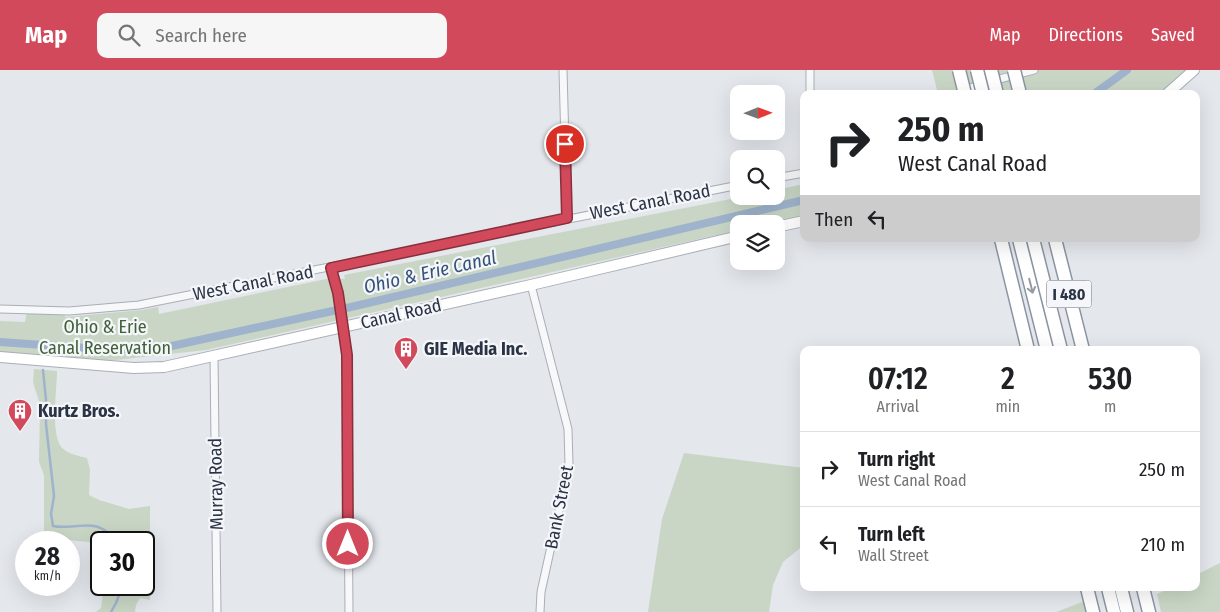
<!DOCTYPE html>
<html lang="en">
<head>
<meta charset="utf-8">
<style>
  :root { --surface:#fff; --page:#f6f6f6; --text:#202124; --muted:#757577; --line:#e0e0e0; --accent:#d1495b }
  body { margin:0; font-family:"Fira Sans Condensed",sans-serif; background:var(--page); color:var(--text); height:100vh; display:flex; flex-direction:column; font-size:19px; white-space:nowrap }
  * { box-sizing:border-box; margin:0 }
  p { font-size:16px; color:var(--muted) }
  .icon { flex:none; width:28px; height:28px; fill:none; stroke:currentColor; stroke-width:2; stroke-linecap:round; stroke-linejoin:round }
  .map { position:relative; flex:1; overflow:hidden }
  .panel { position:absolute; left:800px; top:276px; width:400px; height:245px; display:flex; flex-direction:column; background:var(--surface); border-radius:10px; box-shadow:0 5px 20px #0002 }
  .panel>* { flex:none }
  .guide { position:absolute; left:800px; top:20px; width:400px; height:152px; border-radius:10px; box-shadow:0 5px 20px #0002; background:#fff; color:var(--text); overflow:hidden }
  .needle { width:32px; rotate:89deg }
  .tools { position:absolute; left:730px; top:15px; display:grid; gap:10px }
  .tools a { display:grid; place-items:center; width:55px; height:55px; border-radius:10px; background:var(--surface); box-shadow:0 5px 20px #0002; font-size:25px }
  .speed { position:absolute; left:15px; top:461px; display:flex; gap:10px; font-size:25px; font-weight:700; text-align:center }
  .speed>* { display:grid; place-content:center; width:65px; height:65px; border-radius:50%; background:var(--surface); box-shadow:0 5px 20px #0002; line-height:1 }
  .speed small { font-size:12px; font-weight:400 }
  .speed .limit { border:2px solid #111; border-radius:8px; background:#fff; color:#111 }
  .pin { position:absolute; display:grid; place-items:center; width:42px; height:42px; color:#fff; margin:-21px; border:2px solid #fff; border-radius:50%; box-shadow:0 1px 5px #0007 }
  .me { position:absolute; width:55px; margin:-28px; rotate:0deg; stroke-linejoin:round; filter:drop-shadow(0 0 4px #0008) }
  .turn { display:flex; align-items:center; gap:18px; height:105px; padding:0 15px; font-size:22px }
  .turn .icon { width:65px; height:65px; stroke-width:2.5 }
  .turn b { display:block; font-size:35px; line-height:42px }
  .then { display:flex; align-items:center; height:48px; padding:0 15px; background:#0003; gap:10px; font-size:19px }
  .eta { display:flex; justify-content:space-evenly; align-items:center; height:85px; text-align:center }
  .eta b { font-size:30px; font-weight:600; line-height:35px }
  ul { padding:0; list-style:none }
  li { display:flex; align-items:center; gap:15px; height:75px; padding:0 15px; border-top:1px solid var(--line) }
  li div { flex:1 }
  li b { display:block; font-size:19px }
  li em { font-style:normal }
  header { display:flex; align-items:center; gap:30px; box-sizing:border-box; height:70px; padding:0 25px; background:var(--accent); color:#fff }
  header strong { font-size:24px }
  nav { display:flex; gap:28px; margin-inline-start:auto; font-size:18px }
  .search { width:350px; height:45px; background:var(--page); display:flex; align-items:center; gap:12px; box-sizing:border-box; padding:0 18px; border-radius:10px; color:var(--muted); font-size:19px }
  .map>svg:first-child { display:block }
  .green { fill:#c9d6c5 }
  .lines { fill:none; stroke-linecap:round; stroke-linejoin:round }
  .stream { stroke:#9fb4cc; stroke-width:2.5 }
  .canal { stroke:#9fb4cc; stroke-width:8 }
  .street-casing { stroke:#a9aeb7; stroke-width:9 }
  .secondary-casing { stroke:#a9aeb7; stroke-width:12 }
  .highway-casing { stroke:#8b94a3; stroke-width:15 }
  .street { stroke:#f7f8fa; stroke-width:7 }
  .secondary { stroke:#fff; stroke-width:10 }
  .highway { stroke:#fff; stroke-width:12 }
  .highway-bridge-casing { stroke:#8b94a3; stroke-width:15; stroke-linecap:butt }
  .highway-bridge { stroke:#fff; stroke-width:12 }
  .oneway { stroke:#959aa2 }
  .route-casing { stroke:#882f3b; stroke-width:12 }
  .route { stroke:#d1495b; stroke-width:9 }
  .labels { text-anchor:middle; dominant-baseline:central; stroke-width:4.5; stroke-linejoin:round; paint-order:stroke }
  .shield { fill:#f4f6f9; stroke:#676e7b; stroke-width:1 }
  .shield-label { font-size:16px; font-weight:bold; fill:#2b3445 }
  .street-label { font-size:18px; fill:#2b3445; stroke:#f4f6f9 }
  .park-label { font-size:18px; fill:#3f6138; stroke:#f4f6f9 }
  .poi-label { font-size:18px; font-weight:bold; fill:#2b3445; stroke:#f4f6f9; text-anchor:start }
  .water-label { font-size:19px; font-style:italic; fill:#34527a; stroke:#f4f6f9 }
</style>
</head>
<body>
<header>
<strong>Map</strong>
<div class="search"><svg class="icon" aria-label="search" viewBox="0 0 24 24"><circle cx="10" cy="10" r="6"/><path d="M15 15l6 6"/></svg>Search here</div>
<nav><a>Map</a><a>Directions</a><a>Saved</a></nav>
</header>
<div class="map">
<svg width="1220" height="542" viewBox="0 0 1220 542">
  <rect width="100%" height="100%" fill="#e4e7ec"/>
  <!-- green -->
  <g class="green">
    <polygon points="932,0 1194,0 1164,24 938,24"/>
    <polygon points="804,114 804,146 768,154 739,154 739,160 206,280 98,292 0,282 0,251 25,252 27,240 65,242 65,247 142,240 158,237 159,244 331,208 345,209 344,205 746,126 776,126 776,120"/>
    <path d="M34,299L57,301C57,318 50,365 62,378C68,384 79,386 87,388L90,400L89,425L99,430L129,439L150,436V530L140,528L136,535L135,542H96L101,538L104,515H144V472L101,473L44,468V405L39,392L40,335L33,312Z"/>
    <polygon points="684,383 804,398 804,475 783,492 773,515 769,542 648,542 662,449"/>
    <polygon points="1220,493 1220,542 1161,542 1157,524 1171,518 1196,518 1196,505"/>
    <polygon points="1090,529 1093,542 1056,542"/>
  </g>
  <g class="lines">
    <!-- stream -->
    <g class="stream">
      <path d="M43,300L46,330V354L54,426L51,444L53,456C70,460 93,449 107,462C110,465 112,470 114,472"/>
      <polyline points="111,542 116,533 123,515"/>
    </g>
    <!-- canal -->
    <g class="canal">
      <polyline points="1094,24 1127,0"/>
      <polyline points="0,272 101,279 158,279 351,237 804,130"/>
    </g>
    <defs>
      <g id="street">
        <polyline points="563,0 567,148"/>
        <polyline points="810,0 810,24"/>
        <polyline points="963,21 981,14 1034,0"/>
        <polyline points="776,108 804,103"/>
        <path d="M331,198C341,226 344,255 347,285L349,542"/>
        <polyline points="531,215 568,359 569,395 541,522 540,542"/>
        <polyline points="0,239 69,241 139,235 739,115"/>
        <polyline points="214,287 217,542"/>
      </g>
      <g id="secondary">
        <polyline points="1167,24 1194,0"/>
        <polyline points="776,157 804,151"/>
        <polyline points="0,287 134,298 164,297 531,215 739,166"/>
      </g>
      <g id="highway">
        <polyline points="1001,169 1028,280"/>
        <polyline points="1019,169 1047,280"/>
        <polyline points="1033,169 1061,280"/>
        <polyline points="1055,169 1083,280"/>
        <polyline points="1087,518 1093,542"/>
        <polyline points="1108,518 1114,542"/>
        <polyline points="1121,518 1127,542"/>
        <polyline points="1143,518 1149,542"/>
      </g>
    </defs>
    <!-- street casing -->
    <use href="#street" class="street-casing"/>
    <!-- secondary casing -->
    <use href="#secondary" class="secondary-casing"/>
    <!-- highway casing -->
    <use href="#highway" class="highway-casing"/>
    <!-- street -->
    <use href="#street" class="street"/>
    <!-- secondary -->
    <use href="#secondary" class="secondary"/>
    <!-- highway -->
    <use href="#highway" class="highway"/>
    <defs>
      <g id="highway-bridge">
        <polyline points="959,0 965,24"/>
        <polyline points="977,0 983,24"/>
        <polyline points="991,0 997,24"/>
        <polyline points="1014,0 1020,24"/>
      </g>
    </defs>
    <!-- highway-bridge casing -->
    <use href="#highway-bridge" class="highway-bridge-casing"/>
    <!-- highway-bridge -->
    <use href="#highway-bridge" class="highway-bridge"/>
  </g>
  <!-- one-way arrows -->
  <defs><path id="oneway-shaft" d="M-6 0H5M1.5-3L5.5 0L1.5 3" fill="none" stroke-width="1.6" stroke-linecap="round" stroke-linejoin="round" transform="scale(1.25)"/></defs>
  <use class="oneway" href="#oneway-shaft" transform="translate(1031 216) rotate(76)"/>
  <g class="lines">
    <defs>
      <polyline id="route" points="348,474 347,285 338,223 331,198 567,148 565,74"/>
    </defs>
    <!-- route casing -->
    <use href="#route" class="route-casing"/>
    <!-- route -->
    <use href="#route" class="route"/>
  </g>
  <!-- icons -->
  <defs>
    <symbol id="building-pin" viewBox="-11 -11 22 30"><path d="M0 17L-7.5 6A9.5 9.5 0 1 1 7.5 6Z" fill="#d1495b" stroke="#f4f6f9"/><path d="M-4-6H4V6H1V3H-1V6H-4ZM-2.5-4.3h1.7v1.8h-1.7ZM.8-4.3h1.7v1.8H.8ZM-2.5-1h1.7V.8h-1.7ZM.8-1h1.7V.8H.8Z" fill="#fff"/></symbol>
  </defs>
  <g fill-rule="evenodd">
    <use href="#building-pin" x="392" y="265" width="28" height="38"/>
    <use href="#building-pin" x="6" y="327" width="28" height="38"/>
  </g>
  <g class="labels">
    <!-- shield labels -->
    <rect class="shield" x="1046.5" y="210.5" width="45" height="27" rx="4"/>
    <g class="shield-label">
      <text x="1069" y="224">I 480</text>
    </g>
    <!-- street labels -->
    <g class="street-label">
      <text transform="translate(650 132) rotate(-11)">West Canal Road</text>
      <text transform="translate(253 213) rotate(-11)">West Canal Road</text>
      <text transform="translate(401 244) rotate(-13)">Canal Road</text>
      <text transform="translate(216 414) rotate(-91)">Murray Road</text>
      <text transform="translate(559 437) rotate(-79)">Bank Street</text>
    </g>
    <!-- park labels -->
    <g class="park-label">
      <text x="105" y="257">Ohio &amp; Erie<tspan x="105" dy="21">Canal Reservation</tspan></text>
    </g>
    <!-- poi labels -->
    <g class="poi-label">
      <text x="424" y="279">GIE Media Inc.</text>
      <text x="38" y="341">Kurtz Bros.</text>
    </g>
    <!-- water labels -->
    <g class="water-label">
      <text transform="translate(430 202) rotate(-13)">Ohio &amp; Erie Canal</text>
    </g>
  </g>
</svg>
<div class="tools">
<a><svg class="needle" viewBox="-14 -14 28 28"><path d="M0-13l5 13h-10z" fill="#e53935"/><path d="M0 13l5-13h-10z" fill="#757577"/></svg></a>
<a><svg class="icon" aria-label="search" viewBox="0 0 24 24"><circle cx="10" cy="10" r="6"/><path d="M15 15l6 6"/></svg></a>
<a><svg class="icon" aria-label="layers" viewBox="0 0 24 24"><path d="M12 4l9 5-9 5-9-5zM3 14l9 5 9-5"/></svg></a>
</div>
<div class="speed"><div>28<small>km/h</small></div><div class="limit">30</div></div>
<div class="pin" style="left:565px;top:74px;background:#d93025"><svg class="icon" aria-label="arrive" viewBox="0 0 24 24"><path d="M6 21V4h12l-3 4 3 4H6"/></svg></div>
<svg class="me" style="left:348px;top:474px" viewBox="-20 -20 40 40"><circle r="17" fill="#d1495b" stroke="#fff" stroke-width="3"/><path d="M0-11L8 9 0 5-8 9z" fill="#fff"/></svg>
<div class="guide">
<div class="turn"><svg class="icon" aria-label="right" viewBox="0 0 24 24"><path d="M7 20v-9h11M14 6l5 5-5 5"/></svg><div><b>250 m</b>West Canal Road</div></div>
<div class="then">Then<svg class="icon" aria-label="left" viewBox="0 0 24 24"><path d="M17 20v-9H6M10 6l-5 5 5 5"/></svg></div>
</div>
<section class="panel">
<div class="eta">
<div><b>07:12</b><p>Arrival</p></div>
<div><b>2</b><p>min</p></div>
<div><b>530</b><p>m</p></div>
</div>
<ul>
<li><svg class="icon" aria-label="right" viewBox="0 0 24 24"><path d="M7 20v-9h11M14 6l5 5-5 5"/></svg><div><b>Turn right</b><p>West Canal Road</p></div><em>250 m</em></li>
<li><svg class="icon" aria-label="left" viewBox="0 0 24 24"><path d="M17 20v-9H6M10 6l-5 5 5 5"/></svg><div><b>Turn left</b><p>Wall Street</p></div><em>210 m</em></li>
</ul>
</section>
</div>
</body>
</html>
